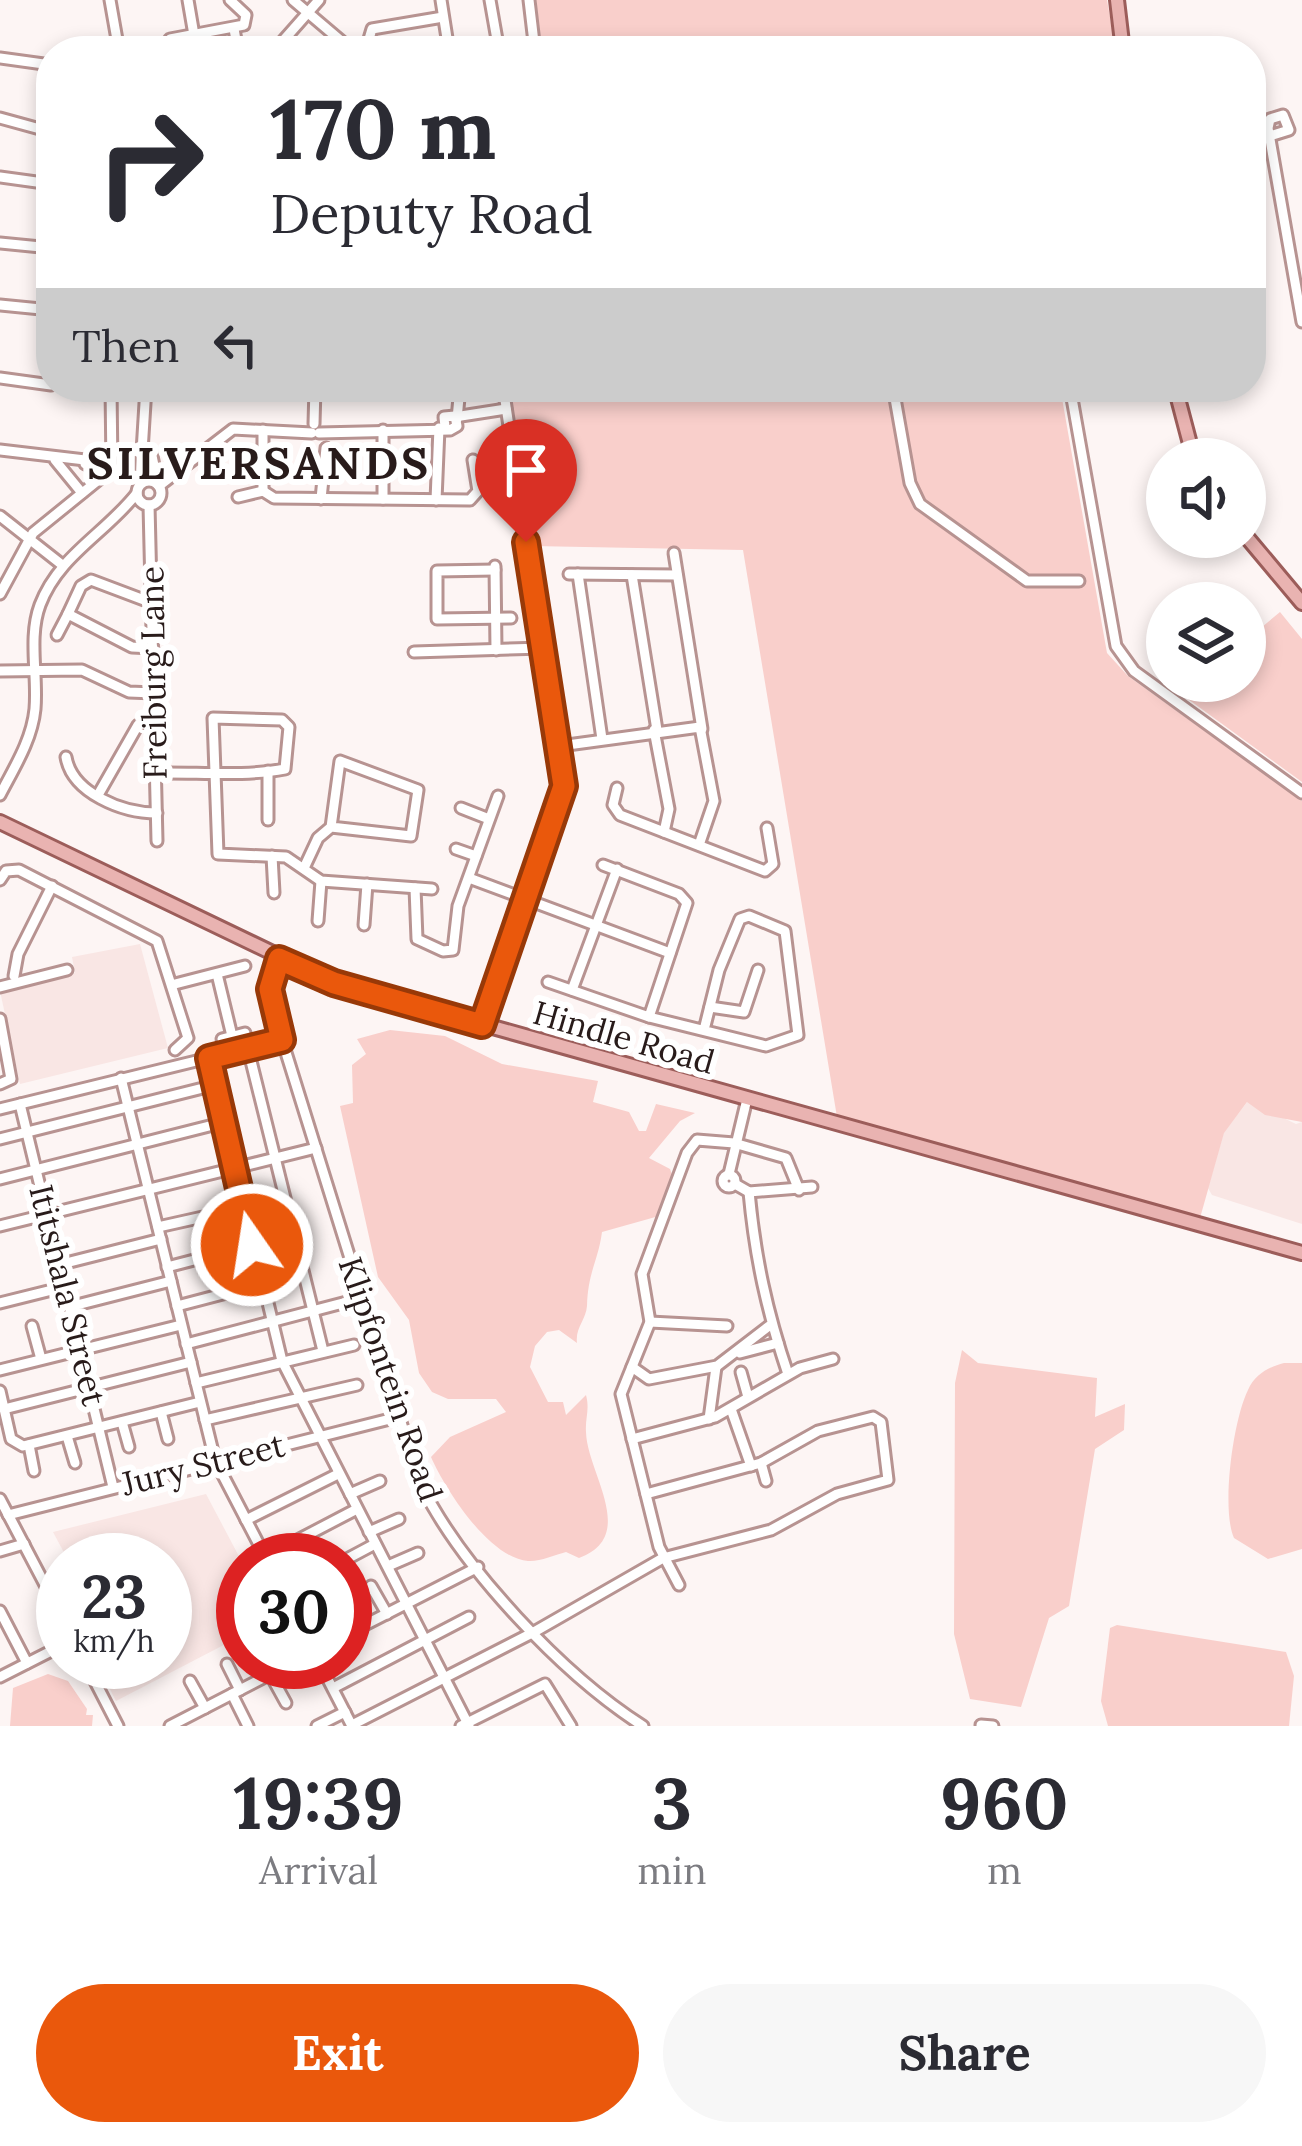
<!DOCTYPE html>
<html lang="en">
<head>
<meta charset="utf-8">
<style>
  :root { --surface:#fff; --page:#f7f7f7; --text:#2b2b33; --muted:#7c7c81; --accent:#ea580c }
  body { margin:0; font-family:Lora,serif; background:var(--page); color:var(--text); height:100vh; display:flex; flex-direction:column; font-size:45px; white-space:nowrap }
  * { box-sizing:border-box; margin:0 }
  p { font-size:39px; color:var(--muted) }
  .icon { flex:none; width:66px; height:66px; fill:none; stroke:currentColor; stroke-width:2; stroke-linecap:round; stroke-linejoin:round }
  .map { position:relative; height:1726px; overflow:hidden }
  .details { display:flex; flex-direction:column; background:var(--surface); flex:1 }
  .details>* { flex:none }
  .banner { position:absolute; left:36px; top:36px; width:1230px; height:366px; border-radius:48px; box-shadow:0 6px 18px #0003; background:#fff; color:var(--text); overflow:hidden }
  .buttons { position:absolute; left:1146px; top:438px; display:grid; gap:24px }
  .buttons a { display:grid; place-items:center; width:120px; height:120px; border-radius:50%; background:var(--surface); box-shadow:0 6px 18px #0003; font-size:60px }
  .speed { position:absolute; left:36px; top:1533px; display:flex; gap:24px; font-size:60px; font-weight:700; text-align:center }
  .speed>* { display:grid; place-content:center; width:156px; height:156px; border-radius:50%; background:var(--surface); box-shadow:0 6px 18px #0003; line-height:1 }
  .speed small { font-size:30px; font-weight:400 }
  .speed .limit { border:18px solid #d22; background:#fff; color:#111 }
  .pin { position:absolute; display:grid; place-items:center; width:102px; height:102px; color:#fff; margin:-123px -51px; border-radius:50% 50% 50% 0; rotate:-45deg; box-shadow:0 0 12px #0007 }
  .pin .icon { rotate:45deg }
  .me { position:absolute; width:132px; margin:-66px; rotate:347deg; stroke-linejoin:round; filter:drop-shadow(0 0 9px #0008) }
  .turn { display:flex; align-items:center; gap:42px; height:252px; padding:0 36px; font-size:54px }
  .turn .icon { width:156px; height:156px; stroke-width:2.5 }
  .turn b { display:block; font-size:84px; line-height:102px }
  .then { display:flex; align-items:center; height:114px; padding:0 36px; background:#0003; gap:24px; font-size:45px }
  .eta { display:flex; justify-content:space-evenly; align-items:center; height:204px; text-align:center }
  .eta b { font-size:72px; font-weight:700; line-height:84px }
  .action { display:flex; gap:24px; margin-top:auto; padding:24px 36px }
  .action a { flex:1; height:138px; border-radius:72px; background:var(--accent); color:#fff; font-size:48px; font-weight:700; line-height:138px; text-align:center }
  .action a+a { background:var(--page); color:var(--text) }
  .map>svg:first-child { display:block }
  .built { fill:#f9e6e4 }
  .green { fill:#f9cfcb }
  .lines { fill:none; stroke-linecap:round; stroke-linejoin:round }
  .minor-casing { stroke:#b79391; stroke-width:15 }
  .major-casing { stroke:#9c5d5a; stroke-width:18 }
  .minor { stroke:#fff; stroke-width:9 }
  .major { stroke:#e9b3b1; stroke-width:12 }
  .route-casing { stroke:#983908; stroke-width:30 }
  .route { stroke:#ea580c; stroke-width:21 }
  .labels { text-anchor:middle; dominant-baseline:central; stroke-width:12; stroke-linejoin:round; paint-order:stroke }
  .street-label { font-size:33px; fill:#281b1a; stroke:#fff }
  .district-label { font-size:45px; font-weight:bold; letter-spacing:3px; fill:#281b1a; stroke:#fff }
</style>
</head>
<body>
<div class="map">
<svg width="1302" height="1726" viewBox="0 0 1302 1726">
  <rect width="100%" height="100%" fill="#fdf5f4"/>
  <!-- built -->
  <g class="built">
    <polygon points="140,944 168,1048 20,1084 0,991 75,973 72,957"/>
    <polygon points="1248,1101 1296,1124 1302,1122 1302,1224 1212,1195 1208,1188 1224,1132"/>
    <polygon points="206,1494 243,1564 243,1635 116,1701 96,1662 165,1662 165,1560 68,1560 53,1532"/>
  </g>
  <!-- green -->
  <g class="green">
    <polygon points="536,0 1107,0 1116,51 542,51"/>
    <polygon points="508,387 1060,387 1107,653 1128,676 1302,801 1302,1122 1265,1115 1247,1102 1224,1133 1200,1218 837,1117 743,550 532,546"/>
    <polygon points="1280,612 1302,639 1302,782 1181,694 1197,681 1245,681 1245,641"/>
    <path d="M390,1030L445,1036L502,1064L598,1081L593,1102L629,1112L639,1131H646L656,1104L695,1113L680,1121L649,1158L670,1169L676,1185L659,1216L602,1232C598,1262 588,1271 587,1306C586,1320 575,1328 577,1343L559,1330L547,1332L535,1346L530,1367L548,1402H563L566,1415L586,1395C590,1410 585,1418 586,1432C587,1473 639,1536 579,1558L566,1552C555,1555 539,1562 528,1561C489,1558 445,1489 431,1457L450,1437L506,1412L496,1399H448L432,1392L419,1373L409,1320L378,1277L340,1106L353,1103L352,1065L366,1054L357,1039Z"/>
    <polygon points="962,1350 978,1363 1097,1378 1095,1417 1125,1404 1124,1430 1095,1449 1069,1606 1049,1618 1021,1707 970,1699 954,1634 955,1383"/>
    <path d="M1284,1363H1302V1549L1268,1559L1234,1538C1221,1509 1233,1420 1248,1390C1255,1374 1269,1367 1284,1363Z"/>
    <polygon points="1117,1625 1286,1652 1294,1676 1289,1726 1108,1726 1101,1701 1110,1628"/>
    <polygon points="48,1674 68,1681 87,1709 86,1715 93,1715 92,1726 10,1726 13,1688"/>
  </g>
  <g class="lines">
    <defs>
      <g id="minor">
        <polyline points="110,0 119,51"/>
        <polyline points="188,0 194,35"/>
        <polyline points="293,0 353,51"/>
        <polyline points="441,0 449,51"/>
        <polyline points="490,0 499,51"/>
        <polyline points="529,0 535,51"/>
        <polyline points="234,29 238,51"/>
        <polyline points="162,51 170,39 244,25 246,15 230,0"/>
        <polyline points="274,51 319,0"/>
        <polyline points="379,51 369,39 372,29 443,17"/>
        <polyline points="0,58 51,65"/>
        <polyline points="0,118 51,132"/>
        <polyline points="51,133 51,153"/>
        <polyline points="1273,135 1289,130 1283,115 1270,119 1268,128 1302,322"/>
        <polyline points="0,177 51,184"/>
        <polyline points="0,243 51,248"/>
        <polyline points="0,305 51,310"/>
        <polyline points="0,378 51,385"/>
        <polyline points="893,387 910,483 920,504 1027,581 1079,581"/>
        <polyline points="1070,387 1116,646 1134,671 1302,793"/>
        <polyline points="1072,395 1121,387"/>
        <polyline points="461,416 506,409"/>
        <polyline points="457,419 460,387"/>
        <polyline points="314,424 315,387"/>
        <polyline points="263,430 263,491"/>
        <polyline points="319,433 450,430 457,426 455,416 444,417 445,427"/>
        <polyline points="0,450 85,460"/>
        <polyline points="151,451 158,485"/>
        <polygon points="89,457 96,460 94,468 85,464"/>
        <polyline points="55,460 82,493"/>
        <circle cx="149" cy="493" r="12"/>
        <polyline points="140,484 146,387"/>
        <polyline points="159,486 233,429 312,433"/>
        <polyline points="238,497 263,491 274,498 470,500 478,491 473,460"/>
        <polyline points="321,499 326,448"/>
        <polyline points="383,499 383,430"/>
        <polyline points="436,500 439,428"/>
        <polyline points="149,505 157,841"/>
        <polyline points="0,516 61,564"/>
        <polyline points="674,553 702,729"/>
        <polyline points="495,566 496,650"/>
        <polyline points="495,570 437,571 437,619 511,618"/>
        <polyline points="569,574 677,575"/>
        <polyline points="578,574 602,739"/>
        <polyline points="632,575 657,730"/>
        <polyline points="0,594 33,533 112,469 111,387"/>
        <polyline points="152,603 91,580 81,586 68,614 132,647 153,648"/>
        <polyline points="57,635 68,614"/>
        <polyline points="414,652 544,648"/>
        <polyline points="0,671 82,670 129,692 154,693"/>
        <polyline points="654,730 669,809 664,832"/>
        <polyline points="560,746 700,727 714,801 699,845"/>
        <path d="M66,757C72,793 122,813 157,813"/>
        <polyline points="268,771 268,820"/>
        <path d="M156,773C198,772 244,777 285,769L289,727L282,720L213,718L218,854L286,857L321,881L432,889"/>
        <polyline points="617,788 613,805 620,815 765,871 773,864 767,828"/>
        <path d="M0,795C14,768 32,740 35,709C38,675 28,637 40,605C59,555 105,534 137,493"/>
        <polyline points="98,795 138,725 154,722"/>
        <polyline points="461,808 489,819"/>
        <polyline points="456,849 476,856"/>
        <polyline points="272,856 274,893"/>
        <polyline points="304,868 318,838 331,827 340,761 418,790 411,836 331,827"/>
        <polyline points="469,878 670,953"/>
        <polyline points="0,880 6,871 19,870 157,941 188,1038 175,1050"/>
        <polyline points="415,888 417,939 443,951 453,950 458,906 498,796"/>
        <polyline points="318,921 321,881"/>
        <polyline points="364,925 367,884"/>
        <path d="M279,959L270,989L274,1014L420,1483C462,1568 563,1675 643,1726"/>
        <polyline points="217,974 232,1036"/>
        <polyline points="14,976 18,954 52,886"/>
        <polyline points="548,982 649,1017 687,903 679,894 603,865"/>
        <polyline points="175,984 245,966"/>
        <polyline points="0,987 67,970"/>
        <polyline points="572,990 617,869"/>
        <polyline points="710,1007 744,1012 758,970"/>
        <polyline points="649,1017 766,1046 798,1035 785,931 749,916 740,919 719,970 704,1030"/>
        <polyline points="0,1019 11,1079 0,1084"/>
        <polyline points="481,1025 564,786 503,387"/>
        <polyline points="222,1039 245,1033"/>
        <polyline points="248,1049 323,1351"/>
        <polyline points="209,1058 282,1361 469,1726"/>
        <polyline points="121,1078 215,1460 267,1560"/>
        <polyline points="20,1104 113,1487"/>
        <polyline points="0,1109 282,1040"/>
        <polyline points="0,1139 215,1085"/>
        <polyline points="729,1174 747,1099"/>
        <circle cx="729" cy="1181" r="6"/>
        <polyline points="0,1179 225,1122"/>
        <polyline points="735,1184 749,1192 812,1187"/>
        <path d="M749,1192C755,1257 767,1312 788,1374"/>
        <polyline points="0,1226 316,1148"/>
        <polyline points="158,1227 243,1208"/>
        <polyline points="58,1265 161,1239"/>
        <polyline points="167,1267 252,1245"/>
        <polyline points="0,1303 64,1287"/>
        <polyline points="177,1306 261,1284"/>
        <polyline points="69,1307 171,1281"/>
        <polyline points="650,1322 727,1326"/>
        <polyline points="32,1326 41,1359"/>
        <polyline points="186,1344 362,1298"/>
        <polyline points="740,1353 778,1343"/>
        <polyline points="632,1367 649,1379 717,1366 769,1326"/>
        <polyline points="0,1370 181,1325"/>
        <polyline points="741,1372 748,1397"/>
        <polyline points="196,1383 354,1345"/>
        <polyline points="0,1391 11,1439 23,1446 200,1402"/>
        <polyline points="4,1409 191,1362"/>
        <polyline points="731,1409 751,1466"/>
        <polyline points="161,1412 168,1439"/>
        <polyline points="709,1419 716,1367"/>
        <polyline points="205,1420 357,1385"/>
        <polyline points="122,1422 129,1447"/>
        <polyline points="67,1436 75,1463"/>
        <polyline points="632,1439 715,1417 800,1368 833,1359"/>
        <polyline points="29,1445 34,1471"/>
        <polyline points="761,1463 766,1481"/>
        <polyline points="350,1494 380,1481"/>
        <polyline points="0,1499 63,1619"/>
        <polyline points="8,1515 398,1417"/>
        <polyline points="246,1520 338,1474"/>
        <polyline points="369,1532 399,1519"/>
        <polyline points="0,1551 24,1544"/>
        <polyline points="265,1557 357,1509"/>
        <polyline points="345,1560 375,1544"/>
        <polyline points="388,1566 418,1553"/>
        <polyline points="679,1585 659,1547 621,1394 650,1322 642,1274 687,1153 697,1140 734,1143 786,1158 799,1190"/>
        <polyline points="371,1586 387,1614"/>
        <polyline points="0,1611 27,1663"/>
        <polyline points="345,1635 478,1567"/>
        <polyline points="85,1662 118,1726"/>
        <polyline points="319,1662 352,1726"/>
        <polyline points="227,1664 240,1690"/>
        <polyline points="270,1674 286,1703"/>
        <polyline points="0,1677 63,1645"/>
        <polyline points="190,1681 205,1708"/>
        <polyline points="333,1688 469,1617"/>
        <polyline points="232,1694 248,1726"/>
        <polyline points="352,1725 534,1632 663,1558 771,1530 837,1494 888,1480 881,1422 873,1417 818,1431 761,1463 646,1494"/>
        <polyline points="981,1725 993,1726"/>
        <polyline points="170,1726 294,1662"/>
        <polyline points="317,1726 345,1712"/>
        <polyline points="461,1726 545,1684 571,1726"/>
      </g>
      <g id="major">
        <polyline points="1117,0 1123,51"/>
        <polyline points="1175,387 1194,459"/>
        <polyline points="1245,535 1302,603"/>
        <polyline points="0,822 335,983 1302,1253"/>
      </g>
    </defs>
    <!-- minor casing -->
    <use href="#minor" class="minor-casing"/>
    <!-- major casing -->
    <use href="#major" class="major-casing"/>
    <!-- minor -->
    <use href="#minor" class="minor"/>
    <!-- major -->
    <use href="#major" class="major"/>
  </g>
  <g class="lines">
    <defs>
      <polyline id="route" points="252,1245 209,1058 282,1040 270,989 279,959 334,983 482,1025 564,786 526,542"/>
    </defs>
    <!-- route casing -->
    <use href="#route" class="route-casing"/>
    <!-- route -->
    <use href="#route" class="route"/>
  </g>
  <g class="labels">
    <!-- street labels -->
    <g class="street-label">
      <text transform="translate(153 673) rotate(-91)">Freiburg Lane</text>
      <text transform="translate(624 1037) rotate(16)">Hindle Road</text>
      <text transform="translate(68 1295) rotate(76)">Ititshala Street</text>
      <text transform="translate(391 1379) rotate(71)">Klipfontein Road</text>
      <text transform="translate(203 1464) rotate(-14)">Jury Street</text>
    </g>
    <!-- district labels -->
    <g class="district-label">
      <text x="259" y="462">SILVERSANDS</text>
    </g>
  </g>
</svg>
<div class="buttons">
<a><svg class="icon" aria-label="sound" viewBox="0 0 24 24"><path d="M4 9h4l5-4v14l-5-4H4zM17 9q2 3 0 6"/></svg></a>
<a><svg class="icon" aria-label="layers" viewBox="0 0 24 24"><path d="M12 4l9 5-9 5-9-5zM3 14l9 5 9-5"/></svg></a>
</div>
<div class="speed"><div>23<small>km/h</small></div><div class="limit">30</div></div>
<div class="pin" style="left:526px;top:542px;background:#d93025"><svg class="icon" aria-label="arrive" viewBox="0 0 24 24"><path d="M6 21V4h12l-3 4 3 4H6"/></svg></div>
<svg class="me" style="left:252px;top:1245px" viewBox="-20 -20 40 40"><circle r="17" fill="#ea580c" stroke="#fff" stroke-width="3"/><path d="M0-11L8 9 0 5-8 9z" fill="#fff"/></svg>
<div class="banner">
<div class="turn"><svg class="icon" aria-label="right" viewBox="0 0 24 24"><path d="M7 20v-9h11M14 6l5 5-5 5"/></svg><div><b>170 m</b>Deputy Road</div></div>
<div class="then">Then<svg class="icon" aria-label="left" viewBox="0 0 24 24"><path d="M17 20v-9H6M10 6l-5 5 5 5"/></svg></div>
</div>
</div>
<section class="details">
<div class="eta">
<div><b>19:39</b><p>Arrival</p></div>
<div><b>3</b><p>min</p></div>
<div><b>960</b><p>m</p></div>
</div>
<div class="action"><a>Exit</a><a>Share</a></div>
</section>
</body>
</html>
